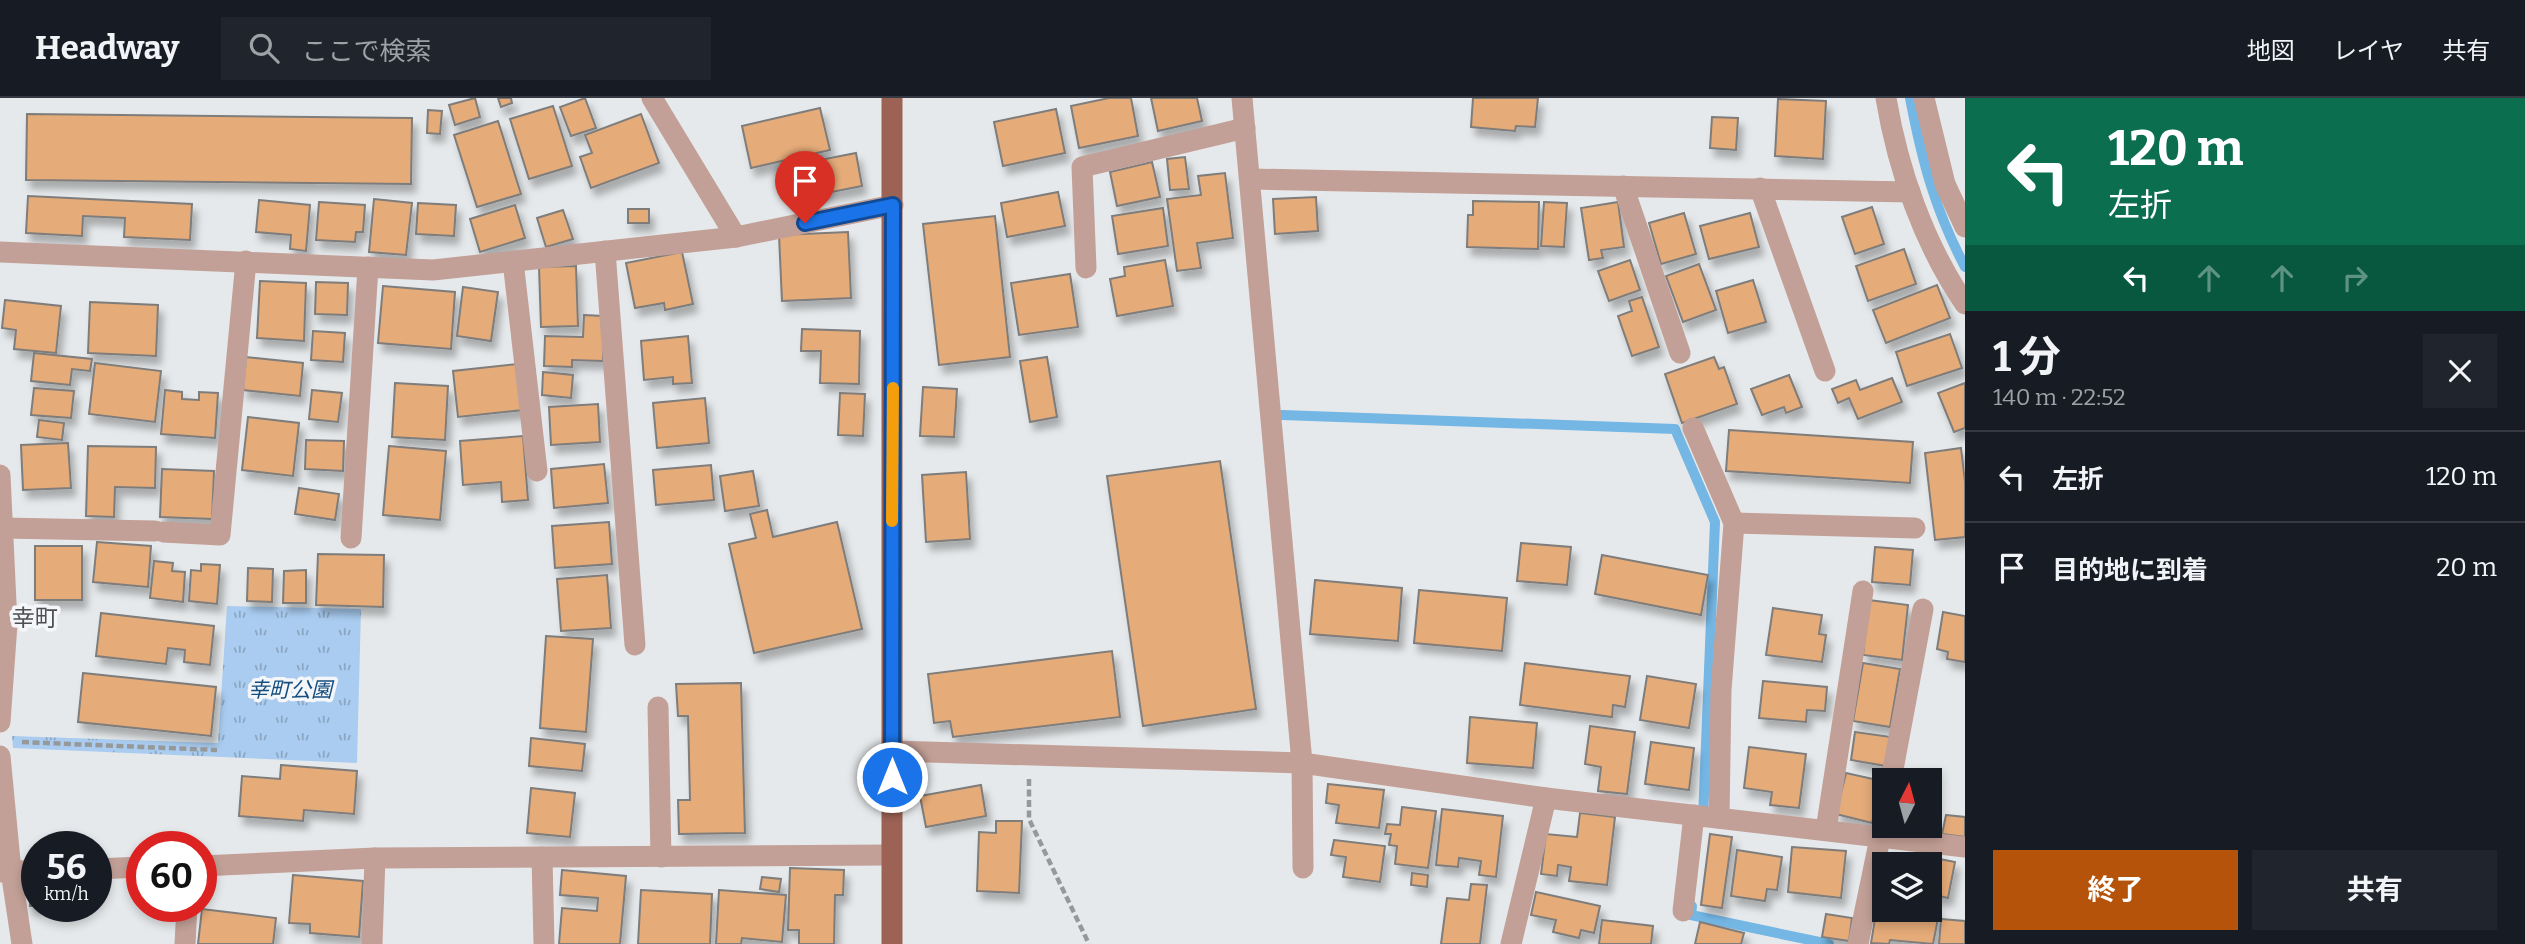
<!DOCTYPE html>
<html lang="ja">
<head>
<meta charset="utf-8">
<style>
  :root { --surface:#171b24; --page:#20242c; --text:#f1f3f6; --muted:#9ea1a6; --line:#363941; --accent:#b45309 }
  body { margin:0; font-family:Bitter,"Noto Sans JP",serif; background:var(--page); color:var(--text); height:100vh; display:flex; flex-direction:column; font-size:26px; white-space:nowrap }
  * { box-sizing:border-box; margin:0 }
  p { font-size:23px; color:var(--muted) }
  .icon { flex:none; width:38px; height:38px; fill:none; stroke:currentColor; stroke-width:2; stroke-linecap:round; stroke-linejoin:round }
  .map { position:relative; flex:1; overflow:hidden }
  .drawer { display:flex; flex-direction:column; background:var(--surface); width:560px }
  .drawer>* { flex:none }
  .banner { background:#0b6e4f; color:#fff; overflow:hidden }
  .needle { width:46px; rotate:6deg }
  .buttons { position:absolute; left:1872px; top:670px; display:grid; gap:14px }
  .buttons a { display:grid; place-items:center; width:70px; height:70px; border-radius:0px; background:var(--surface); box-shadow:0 4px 10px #0003; font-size:35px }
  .speed { position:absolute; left:21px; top:733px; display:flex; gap:14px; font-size:35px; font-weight:700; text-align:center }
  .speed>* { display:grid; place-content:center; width:91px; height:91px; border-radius:50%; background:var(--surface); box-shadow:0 4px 10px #0003; line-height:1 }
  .speed small { font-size:18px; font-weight:400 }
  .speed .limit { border:10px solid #d22; background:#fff; color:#111 }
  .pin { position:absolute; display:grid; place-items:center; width:60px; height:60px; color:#fff; margin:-72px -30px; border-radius:50% 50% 50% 0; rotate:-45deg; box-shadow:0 0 7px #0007 }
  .pin .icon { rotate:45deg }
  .me { position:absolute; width:77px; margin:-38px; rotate:0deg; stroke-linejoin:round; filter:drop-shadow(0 0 5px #0008) }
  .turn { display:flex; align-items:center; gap:24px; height:147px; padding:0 28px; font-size:32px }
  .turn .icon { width:91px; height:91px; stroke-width:2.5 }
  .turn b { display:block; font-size:49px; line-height:60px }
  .lanes { display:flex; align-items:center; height:66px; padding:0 28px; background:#0003; justify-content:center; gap:35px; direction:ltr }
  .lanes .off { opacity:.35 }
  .round { display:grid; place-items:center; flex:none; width:74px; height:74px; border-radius:0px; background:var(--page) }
  .headline { display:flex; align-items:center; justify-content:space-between; height:119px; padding:0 28px }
  h1 { font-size:42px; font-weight:700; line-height:52px }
  .cta { display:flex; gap:14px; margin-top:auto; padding:14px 28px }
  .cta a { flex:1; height:80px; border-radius:0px; background:var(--accent); color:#fff; font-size:28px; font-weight:700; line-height:80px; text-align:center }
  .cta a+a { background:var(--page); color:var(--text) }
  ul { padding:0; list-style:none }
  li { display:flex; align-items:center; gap:21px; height:91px; padding:0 28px; border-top:2px solid var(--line) }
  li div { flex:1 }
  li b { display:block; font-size:26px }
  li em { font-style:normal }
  header { display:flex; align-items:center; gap:42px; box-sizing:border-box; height:98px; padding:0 35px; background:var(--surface); border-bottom:2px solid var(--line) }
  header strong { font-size:33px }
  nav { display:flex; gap:38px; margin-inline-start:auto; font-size:24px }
  .search { width:490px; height:63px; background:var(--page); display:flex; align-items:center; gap:18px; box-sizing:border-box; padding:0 24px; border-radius:0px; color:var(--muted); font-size:26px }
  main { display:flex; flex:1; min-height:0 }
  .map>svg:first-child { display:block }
  .park { fill:url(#park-tufts) }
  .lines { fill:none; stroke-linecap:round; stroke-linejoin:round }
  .stream { stroke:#74b6e4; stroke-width:10 }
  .building { fill:#e5ab79; stroke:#7f7d7b; stroke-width:2; filter:url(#shadow) }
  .path { stroke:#96999a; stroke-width:4.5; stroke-dasharray:7 3.5; stroke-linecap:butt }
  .minor { stroke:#c2a097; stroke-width:21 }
  .major { stroke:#9c6253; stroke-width:21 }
  .route-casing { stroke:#114b97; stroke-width:18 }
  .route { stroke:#1a73e8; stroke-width:12 }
  .slow { stroke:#f59e0b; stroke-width:12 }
  .labels { text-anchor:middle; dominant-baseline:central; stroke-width:7; stroke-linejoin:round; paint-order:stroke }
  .park-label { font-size:21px; font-style:italic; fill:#154e7f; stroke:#f4f6f9 }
  .neighbourhood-label { font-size:23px; fill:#4c4e50; stroke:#f4f6f9 }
</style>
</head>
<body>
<header>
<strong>Headway</strong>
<div class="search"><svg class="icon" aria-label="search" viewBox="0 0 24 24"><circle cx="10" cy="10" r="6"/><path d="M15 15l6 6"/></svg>ここで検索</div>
<nav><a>地図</a><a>レイヤ</a><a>共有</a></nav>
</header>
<main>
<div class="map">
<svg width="1965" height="846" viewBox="0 0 1965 846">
  <defs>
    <pattern id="park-tufts" width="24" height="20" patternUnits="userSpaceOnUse" patternTransform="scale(1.75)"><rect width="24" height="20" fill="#a9ccf0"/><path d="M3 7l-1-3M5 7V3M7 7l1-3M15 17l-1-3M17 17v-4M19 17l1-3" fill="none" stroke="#8aa6c3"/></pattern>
    <filter id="shadow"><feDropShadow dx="4.5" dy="8" stdDeviation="3.5" flood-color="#0004"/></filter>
  </defs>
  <rect width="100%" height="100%" fill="#e6e9eb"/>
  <!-- park -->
  <polygon class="park" points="227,508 361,511 357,665 13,650 12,638 218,645"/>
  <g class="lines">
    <!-- stream -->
    <g class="stream">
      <path d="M1910,0C1922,63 1935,112 1965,169"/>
      <polyline points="1282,317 1675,331 1715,424 1703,720"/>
      <polyline points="1692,808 1691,817 1829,846"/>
    </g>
  </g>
  <!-- building -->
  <g class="building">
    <polygon points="475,0 480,19 455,27 449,7"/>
    <polygon points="498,0 511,0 512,5 501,9"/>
    <polygon points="585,0 596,30 571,38 560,9"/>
    <polygon points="1109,0 1131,0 1138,38 1079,50 1071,8"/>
    <polygon points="1151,0 1197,0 1202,23 1158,33"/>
    <polygon points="1473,0 1538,0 1535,29 1516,28 1515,33 1471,29"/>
    <polygon points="1778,1 1826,3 1823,61 1775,58"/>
    <polygon points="553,8 572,68 529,81 510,21"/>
    <polygon points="820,10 830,52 751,70 742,28"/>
    <polygon points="1056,11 1065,55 1003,68 994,24"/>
    <polygon points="428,12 442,13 440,36 427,35"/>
    <polygon points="27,16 412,20 411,86 26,82"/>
    <polygon points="641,16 659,65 591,90 580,59 592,55 585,37"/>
    <polygon points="1712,19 1738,20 1736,52 1710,50"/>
    <polygon points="498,23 521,96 477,109 454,37"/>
    <polygon points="856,55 862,88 796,101 789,68"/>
    <polygon points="1185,59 1189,91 1170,92 1167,61"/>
    <polygon points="1152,64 1160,99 1117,108 1110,74"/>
    <polygon points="1225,75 1233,140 1197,145 1201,170 1177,173 1167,101 1201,97 1198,78"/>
    <polygon points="1058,94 1065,128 1007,139 1001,105"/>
    <polygon points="28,98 192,106 190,142 124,139 125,120 83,118 82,138 26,135"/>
    <polygon points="1316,99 1318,133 1275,136 1273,101"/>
    <polygon points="374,101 412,105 406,157 369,154"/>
    <polygon points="259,102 310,107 306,153 290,151 291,137 256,134"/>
    <polygon points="1473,103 1539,104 1538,151 1467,149 1468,117 1473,117"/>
    <polygon points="319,104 365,107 363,134 356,134 355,144 316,142"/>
    <polygon points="1544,104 1567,105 1564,149 1541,148"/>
    <polygon points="1618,104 1624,149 1601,152 1603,160 1589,162 1581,110"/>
    <polygon points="418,105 456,107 454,138 416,136"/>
    <polygon points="515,107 525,140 480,154 470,121"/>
    <polygon points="1872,109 1884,146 1855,156 1842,119"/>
    <polygon points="1163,110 1168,148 1118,156 1112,118"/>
    <rect x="628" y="111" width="21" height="14"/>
    <polygon points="563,112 573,141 546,149 537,120"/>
    <polygon points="1684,115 1696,156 1661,166 1649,125"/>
    <polygon points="1750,115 1759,149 1709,161 1700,128"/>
    <polygon points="995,118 1010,259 939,267 923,126"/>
    <polygon points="848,134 851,200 782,203 779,137"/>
    <polygon points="1904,151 1916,186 1868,203 1856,168"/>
    <polygon points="682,154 693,206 665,212 664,205 635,210 626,165"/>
    <polygon points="1165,162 1173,208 1117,218 1110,181 1125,178 1124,169"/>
    <polygon points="1630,162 1640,192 1609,203 1598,173"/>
    <polygon points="1699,166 1716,212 1683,224 1666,178"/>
    <polygon points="576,168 578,228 541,229 539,169"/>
    <polygon points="1070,176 1078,229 1019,237 1011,185"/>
    <polygon points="1753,182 1766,224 1728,235 1716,193"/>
    <polygon points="260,183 306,185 304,243 257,240"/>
    <polygon points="316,184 348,185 347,217 315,216"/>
    <polygon points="1937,187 1950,220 1886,245 1873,212"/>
    <polygon points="383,188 455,194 451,251 378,245"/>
    <polygon points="463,189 498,194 491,243 457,238"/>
    <polygon points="1642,199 1659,249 1632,258 1618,218 1632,213 1629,203"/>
    <polygon points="5,202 61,208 56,255 14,251 16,232 2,230"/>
    <polygon points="90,204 158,207 156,258 88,255"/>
    <polygon points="584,217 603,218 603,263 572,262 572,269 544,268 545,238 583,239"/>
    <polygon points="802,231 860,233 859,286 820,285 821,253 801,253"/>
    <polygon points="313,233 345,235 343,264 311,262"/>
    <polygon points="1950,236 1962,270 1907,288 1896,254"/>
    <polygon points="688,238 692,285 673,286 673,279 644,282 641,243"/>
    <polygon points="34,255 92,261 90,273 72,271 70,287 31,283"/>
    <polygon points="246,259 303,265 300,298 243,292"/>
    <polygon points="1047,259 1057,319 1030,324 1020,263"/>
    <polygon points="1714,259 1719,271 1724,269 1737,306 1682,325 1665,276"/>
    <polygon points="95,265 161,273 155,324 89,316"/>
    <polygon points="517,266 523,312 458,319 453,273"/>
    <polygon points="543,274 573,277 571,300 542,297"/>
    <polygon points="1789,277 1802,309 1786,315 1784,309 1762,317 1751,291"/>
    <polygon points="1892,280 1902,304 1858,321 1849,300 1838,305 1832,291 1856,282 1860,292"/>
    <polygon points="395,285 448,288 445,342 392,339"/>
    <polygon points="1965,285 1965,330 1954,334 1938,295"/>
    <polygon points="923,289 957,291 954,339 920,338"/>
    <polygon points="34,290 74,293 71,320 31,317"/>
    <polygon points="165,292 182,294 182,301 199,302 199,294 218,295 215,340 161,336"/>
    <polygon points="312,292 342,295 338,324 309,321"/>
    <polygon points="840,295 865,296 863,338 838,337"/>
    <polygon points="705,300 709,345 657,350 653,305"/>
    <polygon points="598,306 600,344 551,347 549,309"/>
    <polygon points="248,319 299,325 293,378 242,372"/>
    <polygon points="39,322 64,325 62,342 37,339"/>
    <polygon points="1729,332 1913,344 1910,385 1726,373"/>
    <polygon points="523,338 528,402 502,404 501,384 463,387 460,343"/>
    <polygon points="306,342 344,343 343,373 305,371"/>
    <polygon points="68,345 71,390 23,392 21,347"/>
    <polygon points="88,348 156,349 155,390 115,389 114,419 86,418"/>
    <polygon points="389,348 446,353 440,422 383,417"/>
    <polygon points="1961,350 1965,384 1965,439 1935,442 1925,355"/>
    <polygon points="1220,363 1256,611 1143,628 1107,378"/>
    <polygon points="604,366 608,405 554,410 551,371"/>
    <polygon points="711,367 714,402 656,407 653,372"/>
    <polygon points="162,371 214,373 212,421 160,419"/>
    <polygon points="753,373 759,408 725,413 720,378"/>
    <polygon points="966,374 970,441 926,444 922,377"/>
    <polygon points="299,390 339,396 335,422 295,416"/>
    <polygon points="767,412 773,439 837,424 862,531 754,555 729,446 756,440 750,416"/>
    <polygon points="609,424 612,466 555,470 552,428"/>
    <polygon points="97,444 151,448 148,489 93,484"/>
    <polygon points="1521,445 1571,449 1567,487 1517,483"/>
    <rect x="35" y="448" width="47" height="54"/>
    <polygon points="1875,449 1913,452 1910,487 1872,484"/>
    <polygon points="318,456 384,457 383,509 316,507"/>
    <polygon points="1602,457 1708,477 1701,517 1595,496"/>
    <polygon points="154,463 173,465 172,473 185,474 183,504 150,500"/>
    <polygon points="201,466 220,467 217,506 189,503 191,472 201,473"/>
    <polygon points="248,470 273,471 272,504 247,503"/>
    <polygon points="306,472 306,505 283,505 284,473"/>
    <polygon points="607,477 611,530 561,533 557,481"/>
    <polygon points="1315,482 1402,490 1398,543 1310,536"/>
    <polygon points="1419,492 1507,500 1502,553 1414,545"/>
    <polygon points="1869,502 1908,507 1902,562 1863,557"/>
    <polygon points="1773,510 1822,517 1819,536 1826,537 1822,564 1766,557"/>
    <polygon points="1943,514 1965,518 1965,564 1947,561 1948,554 1937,551"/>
    <polygon points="101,515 214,528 210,567 184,564 185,552 168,550 166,566 96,558"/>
    <polygon points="546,538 593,541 586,634 540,630"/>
    <polygon points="1112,553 1120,619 953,639 950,623 934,625 928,576"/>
    <polygon points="1525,565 1630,578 1625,609 1613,607 1612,619 1520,607"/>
    <polygon points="1863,565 1900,571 1890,629 1853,623"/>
    <polygon points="83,575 216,589 211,638 78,624"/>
    <polygon points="1647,578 1696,586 1689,630 1640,622"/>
    <polygon points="1763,583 1827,589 1825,613 1807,612 1806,624 1759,620"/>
    <polygon points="741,585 745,735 679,736 678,702 690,702 688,618 678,618 676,586"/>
    <polygon points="1470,619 1537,625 1533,670 1467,665"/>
    <polygon points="1590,628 1635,634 1627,696 1598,693 1601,669 1585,666"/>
    <polygon points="1855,634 1891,639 1886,668 1851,662"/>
    <polygon points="531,640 585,646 582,673 529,668"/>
    <polygon points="1651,644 1694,650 1689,692 1645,686"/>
    <polygon points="1749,649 1806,656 1799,710 1770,707 1772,694 1744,690"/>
    <polygon points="281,667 357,673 354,716 304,712 303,723 239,718 242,678 280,681"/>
    <polygon points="1846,675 1882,683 1872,725 1836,716"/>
    <polygon points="1328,686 1384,692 1379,730 1336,725 1339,707 1326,705"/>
    <polygon points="981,687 986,718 926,729 920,698"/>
    <polygon points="531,690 575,695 570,739 527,735"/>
    <polygon points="1402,709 1436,713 1428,770 1395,766 1397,748 1389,747 1391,736 1385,736 1387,726 1400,727"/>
    <polygon points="1442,711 1503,718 1496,779 1479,777 1481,763 1459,760 1458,769 1436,767"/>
    <polygon points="1580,715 1615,719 1607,787 1569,783 1571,769 1558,767 1557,778 1541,776 1546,736 1577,739"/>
    <polygon points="1946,717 1965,719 1965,739 1942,736"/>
    <polygon points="996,723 1022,723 1019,795 977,793 979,734 996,735"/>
    <polygon points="1710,736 1732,739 1722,810 1701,807"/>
    <polygon points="1334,742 1385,748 1380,784 1343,779 1346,759 1331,757"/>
    <polygon points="1792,749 1846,753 1841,800 1788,794"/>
    <polygon points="1737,752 1782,759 1777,792 1767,791 1765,803 1731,798"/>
    <polygon points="1910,755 1955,764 1948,800 1930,796 1930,766 1896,766 1898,761 1908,763"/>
    <polygon points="790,770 844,772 843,797 835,797 834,846 799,846 799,832 788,832"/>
    <polygon points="562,772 626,778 620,846 559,846 562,810 597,813 598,800 560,797"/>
    <polygon points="1412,775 1428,777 1427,789 1411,787"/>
    <polygon points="293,777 363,783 359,839 310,835 310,826 289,825"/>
    <polygon points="762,779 781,781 779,794 760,791"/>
    <polygon points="1471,786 1487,787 1480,846 1441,846 1447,800 1469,802"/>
    <polygon points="31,788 37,788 37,808 30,808"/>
    <polygon points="641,792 712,796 710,846 638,846"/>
    <polygon points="719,792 786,797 782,844 742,840 741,846 716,846"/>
    <polygon points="1536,794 1600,808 1594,835 1581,832 1579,840 1553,834 1556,822 1531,817"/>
    <polygon points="1878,803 1885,804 1885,812 1888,813 1939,815 1933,846 1890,842 1889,846 1871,845"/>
    <polygon points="202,811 276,820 273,846 198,846"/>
    <polygon points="1826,816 1852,820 1849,843 1822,839"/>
    <polygon points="1941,821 1965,823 1965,846 1939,846"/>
    <polygon points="1602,822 1653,828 1651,846 1599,846"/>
    <polygon points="1700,824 1744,835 1741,846 1695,846"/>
  </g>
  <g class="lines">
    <!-- path -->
    <g class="path">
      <polyline points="22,644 217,652"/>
      <polyline points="1029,681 1029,721 1089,846"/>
    </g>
    <!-- minor -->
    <g class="minor">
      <polyline points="652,0 736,139"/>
      <polyline points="1242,0 1302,665 1303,770"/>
      <path d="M1886,0C1898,72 1924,146 1965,206"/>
      <polyline points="1924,0 1945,86 1965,129"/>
      <polyline points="1251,81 1910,94"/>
      <polyline points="1623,88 1680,255"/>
      <polyline points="1760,90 1825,273"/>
      <polyline points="605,153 635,547"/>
      <polyline points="0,154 433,172 736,139 893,107"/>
      <polyline points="513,163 537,373"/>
      <polyline points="1086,170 1082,69 1245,30"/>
      <polyline points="1693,330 1734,425 1721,592 1719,720"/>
      <polyline points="0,377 7,526 0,624"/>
      <polyline points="1734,425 1915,430"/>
      <polyline points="3,430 155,433"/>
      <polyline points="163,434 220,437 246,163"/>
      <polyline points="351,440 368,169"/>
      <polyline points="658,609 661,759"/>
      <polyline points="893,653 1302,665 1546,700 1965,749"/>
      <polyline points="0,658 11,773 22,846"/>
      <polyline points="1891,682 1923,511"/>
      <polyline points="1826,732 1863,493"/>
      <polyline points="542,759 544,846"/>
      <polyline points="201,768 375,760 891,757"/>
      <polyline points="96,771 142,769"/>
      <polyline points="0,774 37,772"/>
      <polyline points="1683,813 1694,717"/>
      <polyline points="185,846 187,808"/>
      <polyline points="372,846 375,760"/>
      <polyline points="1511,846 1546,700"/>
      <polyline points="1858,846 1885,716"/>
    </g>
    <!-- major -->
    <polyline class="major" points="892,846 892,0"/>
  </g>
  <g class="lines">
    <defs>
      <polyline id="route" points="805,125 893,107 892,679"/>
    </defs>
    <!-- route casing -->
    <use href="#route" class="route-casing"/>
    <!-- route -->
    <use href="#route" class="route"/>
    <!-- slow -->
    <polyline class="slow" points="892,423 893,290"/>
  </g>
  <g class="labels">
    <!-- park labels -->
    <g class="park-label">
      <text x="290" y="592">幸町公園</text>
    </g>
    <!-- neighbourhood labels -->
    <g class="neighbourhood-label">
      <text x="35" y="520">幸町</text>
    </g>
  </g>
</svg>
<div class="buttons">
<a><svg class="needle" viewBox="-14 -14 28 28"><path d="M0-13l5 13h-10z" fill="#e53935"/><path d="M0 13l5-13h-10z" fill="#9ea1a6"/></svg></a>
<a><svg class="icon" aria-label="layers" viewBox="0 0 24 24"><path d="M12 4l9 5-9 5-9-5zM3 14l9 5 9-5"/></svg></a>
</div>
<div class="speed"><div>56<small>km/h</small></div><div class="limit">60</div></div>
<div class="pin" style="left:805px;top:125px;background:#d93025"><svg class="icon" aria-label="arrive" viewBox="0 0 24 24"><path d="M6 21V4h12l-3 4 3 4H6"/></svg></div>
<svg class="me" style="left:892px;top:679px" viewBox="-20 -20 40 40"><circle r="17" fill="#1a73e8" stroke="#fff" stroke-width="3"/><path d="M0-11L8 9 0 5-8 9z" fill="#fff"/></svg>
</div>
<section class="drawer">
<div class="banner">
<div class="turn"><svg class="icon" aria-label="left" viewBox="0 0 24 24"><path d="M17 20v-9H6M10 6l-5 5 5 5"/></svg><div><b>120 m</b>左折</div></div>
<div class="lanes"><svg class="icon" aria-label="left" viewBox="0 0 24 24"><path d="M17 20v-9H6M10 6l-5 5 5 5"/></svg><svg class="icon off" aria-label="ahead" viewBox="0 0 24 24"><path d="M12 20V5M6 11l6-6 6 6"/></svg><svg class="icon off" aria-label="ahead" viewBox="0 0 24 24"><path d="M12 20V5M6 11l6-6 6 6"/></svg><svg class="icon off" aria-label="right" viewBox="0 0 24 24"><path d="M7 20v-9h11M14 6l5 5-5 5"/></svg></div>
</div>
<div class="headline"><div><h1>1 分</h1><p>140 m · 22:52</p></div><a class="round"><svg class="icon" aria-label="close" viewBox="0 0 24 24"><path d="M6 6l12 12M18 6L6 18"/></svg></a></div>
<ul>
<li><svg class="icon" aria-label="left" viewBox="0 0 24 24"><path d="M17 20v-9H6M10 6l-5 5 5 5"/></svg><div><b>左折</b></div><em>120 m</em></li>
<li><svg class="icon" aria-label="arrive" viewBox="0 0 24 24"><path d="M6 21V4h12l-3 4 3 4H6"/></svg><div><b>目的地に到着</b></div><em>20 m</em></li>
</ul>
<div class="cta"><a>終了</a><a>共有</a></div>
</section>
</main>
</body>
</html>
